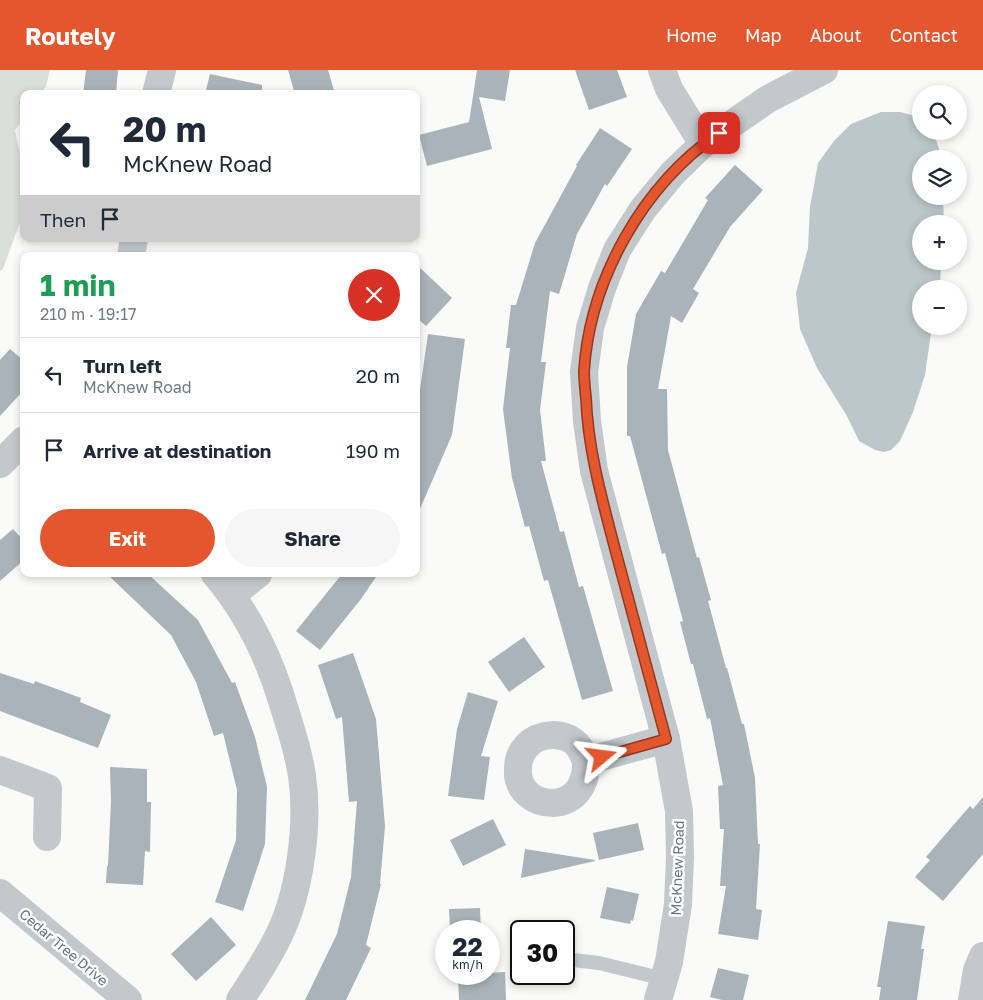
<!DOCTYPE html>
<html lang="en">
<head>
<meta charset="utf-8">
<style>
  :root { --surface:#fff; --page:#f6f6f7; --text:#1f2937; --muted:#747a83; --line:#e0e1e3; --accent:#e4572e }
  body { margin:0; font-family:"Golos Text",sans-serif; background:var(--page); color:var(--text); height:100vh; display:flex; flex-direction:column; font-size:19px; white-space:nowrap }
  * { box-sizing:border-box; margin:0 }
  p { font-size:16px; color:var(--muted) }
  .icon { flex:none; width:28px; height:28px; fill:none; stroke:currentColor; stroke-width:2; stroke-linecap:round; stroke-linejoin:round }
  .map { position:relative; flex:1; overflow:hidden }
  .panel { position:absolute; left:20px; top:182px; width:400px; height:325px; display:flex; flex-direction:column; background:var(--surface); border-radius:10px; box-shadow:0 2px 8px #0003 }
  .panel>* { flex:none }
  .guide { position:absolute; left:20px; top:20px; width:400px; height:152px; border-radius:10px; box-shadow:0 2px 8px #0003; background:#fff; color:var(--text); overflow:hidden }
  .tools { position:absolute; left:912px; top:15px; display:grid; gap:10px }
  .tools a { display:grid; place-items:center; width:55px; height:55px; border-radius:50%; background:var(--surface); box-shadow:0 2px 8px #0003; font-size:25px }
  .speed { position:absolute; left:435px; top:850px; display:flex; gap:10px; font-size:25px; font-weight:700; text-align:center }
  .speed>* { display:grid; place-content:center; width:65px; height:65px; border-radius:50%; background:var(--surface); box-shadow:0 2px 8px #0003; line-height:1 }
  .speed small { font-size:12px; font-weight:400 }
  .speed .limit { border:2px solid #111; border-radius:8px; background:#fff; color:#111 }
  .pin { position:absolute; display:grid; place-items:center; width:42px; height:42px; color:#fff; margin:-21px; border-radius:10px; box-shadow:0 2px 8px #0006 }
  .me { position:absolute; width:55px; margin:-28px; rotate:74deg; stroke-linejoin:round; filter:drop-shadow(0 0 4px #0008) }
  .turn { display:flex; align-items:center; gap:18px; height:105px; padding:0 20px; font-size:22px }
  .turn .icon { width:65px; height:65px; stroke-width:2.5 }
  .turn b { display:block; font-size:35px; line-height:42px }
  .then { display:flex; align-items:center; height:48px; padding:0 20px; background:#0003; gap:10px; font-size:19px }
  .round { display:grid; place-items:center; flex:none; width:52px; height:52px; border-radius:26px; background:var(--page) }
  .summary { display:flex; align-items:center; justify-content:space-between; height:85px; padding:0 20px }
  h1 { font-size:30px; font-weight:700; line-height:38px; color:#1e9e55 }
  .cta { display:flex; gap:10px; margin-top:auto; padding:10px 20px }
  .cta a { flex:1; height:58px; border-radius:30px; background:var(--accent); color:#fff; font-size:20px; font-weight:700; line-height:58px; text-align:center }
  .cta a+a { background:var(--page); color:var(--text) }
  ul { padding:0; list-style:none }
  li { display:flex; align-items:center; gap:15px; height:75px; padding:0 20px; border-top:1px solid var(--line) }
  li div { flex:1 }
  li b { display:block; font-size:19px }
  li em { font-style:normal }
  header { display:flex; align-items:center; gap:30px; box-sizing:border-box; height:70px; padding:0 25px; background:var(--accent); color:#fff }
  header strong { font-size:24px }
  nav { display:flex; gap:28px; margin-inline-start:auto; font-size:18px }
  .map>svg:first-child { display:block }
  .green { fill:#dadfd7 }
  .water { fill:#bbc7cb }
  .building { fill:#aab3b9 }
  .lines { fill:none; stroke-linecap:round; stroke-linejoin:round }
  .lane { stroke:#c3c8cc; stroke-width:14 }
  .street { stroke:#c3c8cc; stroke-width:28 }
  .route-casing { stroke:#94391e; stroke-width:12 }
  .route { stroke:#e4572e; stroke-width:9 }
  .labels { text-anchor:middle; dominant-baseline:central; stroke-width:5; stroke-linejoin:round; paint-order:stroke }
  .street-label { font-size:14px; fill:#657683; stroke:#fff }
</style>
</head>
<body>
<header>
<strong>Routely</strong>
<nav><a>Home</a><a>Map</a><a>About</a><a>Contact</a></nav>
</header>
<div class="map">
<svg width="983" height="930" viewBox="0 0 983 930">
  <rect width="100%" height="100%" fill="#fafaf8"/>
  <!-- green -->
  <polygon class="green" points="0,0 50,0 46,16 40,24 24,24 24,48 15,60 24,105 24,141 3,199 0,201"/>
  <!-- water -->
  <polygon class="water" points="881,42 900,42 919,47 921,49 921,61 933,61 940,82 940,89 921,89 921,126 943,126 944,154 921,154 921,191 941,191 940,219 921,219 921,256 932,256 925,305 913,342 900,371 891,380 884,382 875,380 859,371 847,346 817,298 800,259 796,223 808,178 810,137 818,93 834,71 851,54"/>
  <!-- building -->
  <g class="building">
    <polygon points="86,0 118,0 116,24 83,24"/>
    <polygon points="288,0 328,0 335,24 295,24"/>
    <polygon points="477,0 510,0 505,31 479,27 492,79 427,96 419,65 469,52"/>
    <polygon points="575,0 617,0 627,27 589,40"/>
    <polygon points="210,4 262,15 262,24 205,24"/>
    <polygon points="600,58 632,79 607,116 605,114 577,164 559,224 550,221 541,292 546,292 540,340 546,391 541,391 560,462 564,461 579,517 583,516 613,621 582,630 548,510 544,511 529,456 525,457 512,408 503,339 510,278 506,278 511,235 516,235 535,173 577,96 576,95"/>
    <polygon points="735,95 763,120 730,157 693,219 699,223 682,253 671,246 658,319 667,319 668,380 697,488 699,487 711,530 708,531 726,598 727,598 742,654 744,654 755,708 758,774 760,774 756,839 762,840 758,870 718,864 726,816 720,816 724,759 720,759 718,716 723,715 710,648 707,649 693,594 691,594 680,552 683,551 665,483 662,484 630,366 627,366 627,297 636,244 661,201 665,203 708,130 705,128"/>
    <polygon points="416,194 452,228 426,256 416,247"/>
    <polygon points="428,264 465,269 452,365 416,448 416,348"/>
    <polygon points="10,279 24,291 24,320 0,346 0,290"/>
    <polygon points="13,459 24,471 24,490 0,511 0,470"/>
    <polygon points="107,504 148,504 198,550 232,613 235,612 255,667 267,717 265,774 243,841 215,832 236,770 237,720 223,663 214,666 196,612 171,565"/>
    <polygon points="342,504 378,504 361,529 320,580 296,561"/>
    <polygon points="524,567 545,597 509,622 488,592"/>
    <polygon points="353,583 376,649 385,756 380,814 381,814 366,875 371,878 346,930 305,930 337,864 351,807 357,731 349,732 342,647 336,649 318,595"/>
    <polygon points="0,603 34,614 35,611 81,628 80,632 111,645 98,678 0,641"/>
    <polygon points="468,622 498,631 481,686 490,687 484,730 448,726 457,659"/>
    <polygon points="110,697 147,699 147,732 151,732 150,782 145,781 143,815 106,813 107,796 108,796 111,731"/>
    <polygon points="983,727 983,784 943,831 915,807 930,790 926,787 950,759 970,736 973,739"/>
    <polygon points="493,749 506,775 463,796 450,770"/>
    <polygon points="638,753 644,780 599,790 593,763"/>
    <polygon points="525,779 595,790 595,791 521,808"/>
    <polygon points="607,817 639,824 633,851 631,850 630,854 600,848"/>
    <polygon points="480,838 481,861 450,861 449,839"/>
    <polygon points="211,847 236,875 196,911 171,884"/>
    <polygon points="888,851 925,856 921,879 924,879 917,930 879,930 881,917 877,917"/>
    <polygon points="718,898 749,905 743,930 722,930 710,927"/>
    <polygon points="505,902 506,930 459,930 458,905"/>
  </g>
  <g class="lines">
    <!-- lane -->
    <polyline class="lane" points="564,889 599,893 664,909"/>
    <!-- street -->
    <g class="street">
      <polyline points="662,0 669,19 703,74"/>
      <polyline points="156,24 162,0"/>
      <polyline points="131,186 134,169"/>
      <polyline points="0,394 24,370"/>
      <path d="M215,504C247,542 270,589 284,637C291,660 299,683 302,706C309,754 300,822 279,865C268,888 254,909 240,930"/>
      <polyline points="232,525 258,504"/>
      <path d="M586,691C588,750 515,741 518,699C518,692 520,684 525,678C537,662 566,660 579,677C582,681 584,687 586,691L666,669"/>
      <polyline points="0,700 48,718 47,767"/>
      <polyline points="0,823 128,930"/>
      <polyline points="658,930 669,892 678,834 680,787 679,741 666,669 594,401 587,351 584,302 590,258 602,218 617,180 643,139 673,103 703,74 768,29 824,0"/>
      <polyline points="972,930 977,900 983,886"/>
    </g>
  </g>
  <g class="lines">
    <defs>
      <path id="route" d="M602,687L666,669C649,605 632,542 615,479C602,429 588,380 586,328C585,319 584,310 584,301C590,209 643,115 719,63"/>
    </defs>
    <!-- route casing -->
    <use href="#route" class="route-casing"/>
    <!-- route -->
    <use href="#route" class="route"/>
  </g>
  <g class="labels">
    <!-- street labels -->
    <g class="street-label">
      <text transform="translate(677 798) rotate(-88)">McKnew Road</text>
      <text transform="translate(64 877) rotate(40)">Cedar Tree Drive</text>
    </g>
  </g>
</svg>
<div class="tools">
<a><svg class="icon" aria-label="search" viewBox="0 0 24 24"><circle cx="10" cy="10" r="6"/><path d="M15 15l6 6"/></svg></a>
<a><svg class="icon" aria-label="layers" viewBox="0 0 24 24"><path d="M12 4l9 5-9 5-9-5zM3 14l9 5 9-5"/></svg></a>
<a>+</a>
<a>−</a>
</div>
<div class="speed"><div>22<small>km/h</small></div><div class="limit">30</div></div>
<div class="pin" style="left:719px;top:63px;background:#d93025"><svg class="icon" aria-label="arrive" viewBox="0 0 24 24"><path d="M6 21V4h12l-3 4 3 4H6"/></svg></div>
<svg class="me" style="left:602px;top:687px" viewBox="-20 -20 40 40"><path d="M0-17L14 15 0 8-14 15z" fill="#e4572e" stroke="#fff" stroke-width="4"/></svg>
<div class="guide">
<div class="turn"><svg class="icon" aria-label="left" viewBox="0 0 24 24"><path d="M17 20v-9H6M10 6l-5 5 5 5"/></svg><div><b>20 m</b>McKnew Road</div></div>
<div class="then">Then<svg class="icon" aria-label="arrive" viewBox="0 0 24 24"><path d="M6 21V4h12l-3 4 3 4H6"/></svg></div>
</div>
<section class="panel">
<div class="summary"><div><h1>1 min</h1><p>210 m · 19:17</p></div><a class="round" style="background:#d93025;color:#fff"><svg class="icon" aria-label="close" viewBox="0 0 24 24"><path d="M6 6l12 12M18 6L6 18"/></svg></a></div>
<ul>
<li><svg class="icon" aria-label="left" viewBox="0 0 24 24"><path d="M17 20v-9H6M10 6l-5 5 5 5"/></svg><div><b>Turn left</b><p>McKnew Road</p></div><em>20 m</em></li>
<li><svg class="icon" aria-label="arrive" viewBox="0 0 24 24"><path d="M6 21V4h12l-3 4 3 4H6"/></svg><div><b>Arrive at destination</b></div><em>190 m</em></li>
</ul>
<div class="cta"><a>Exit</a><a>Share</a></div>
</section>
</div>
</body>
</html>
